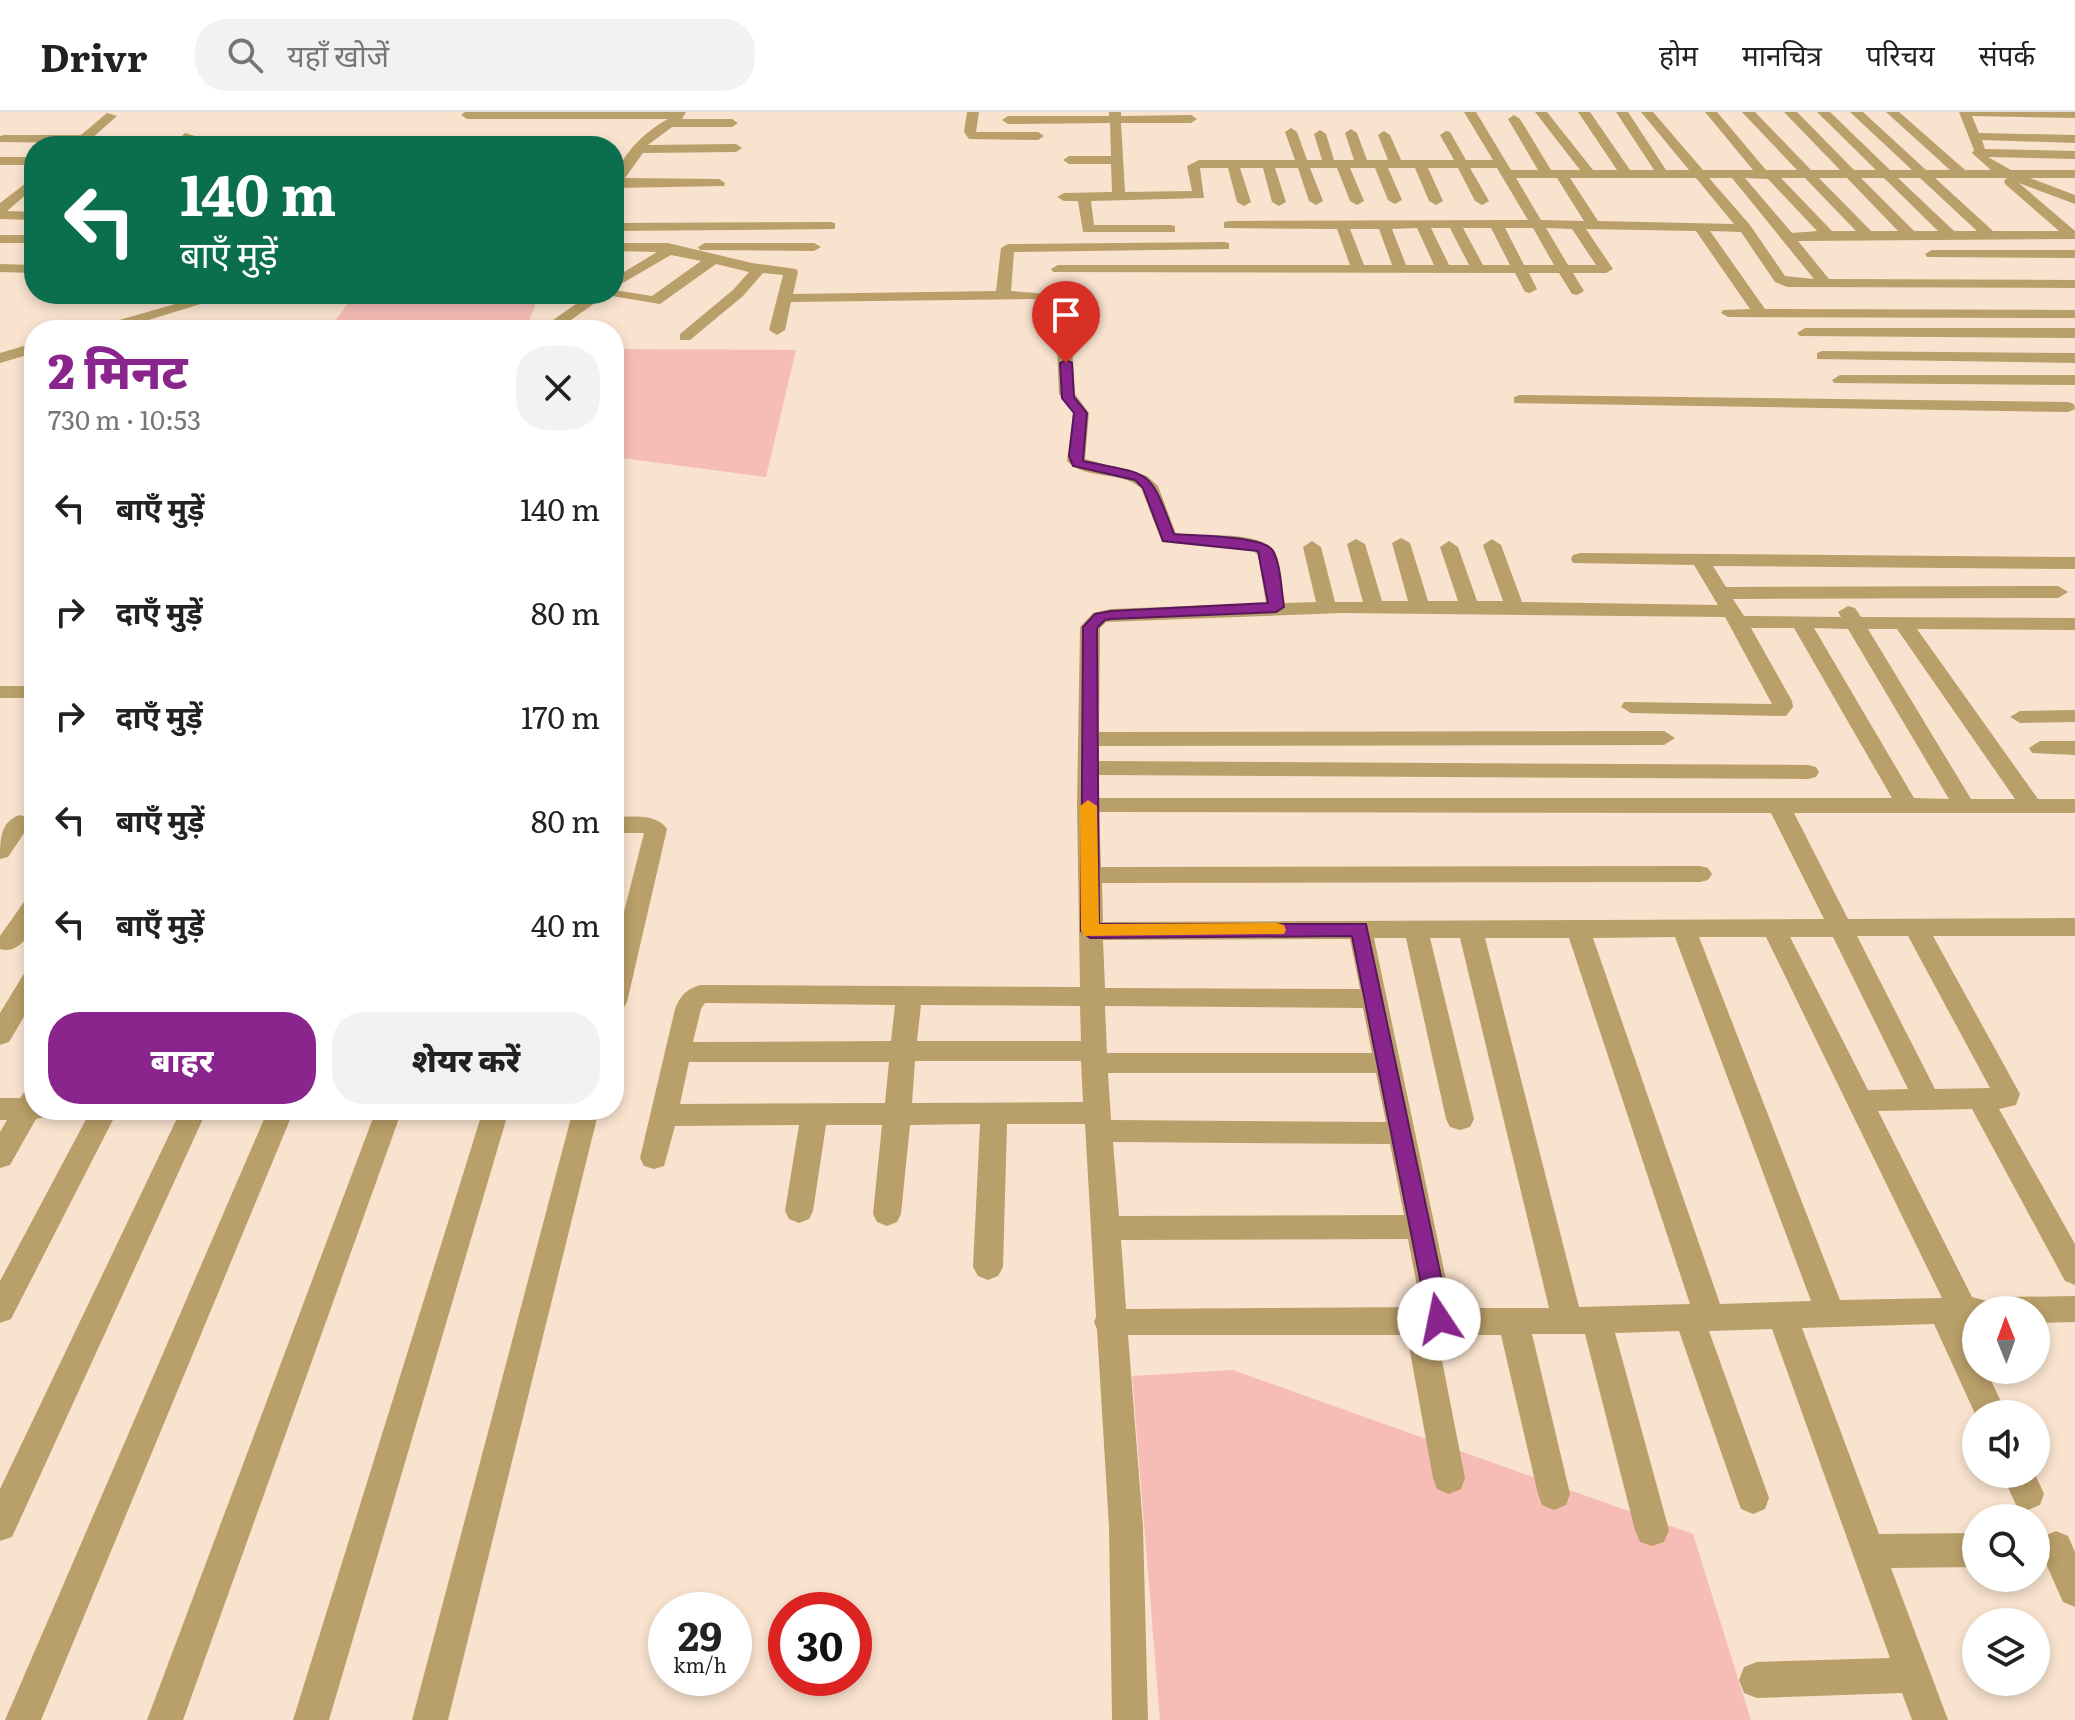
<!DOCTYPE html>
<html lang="hi">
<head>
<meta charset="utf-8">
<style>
  :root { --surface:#fff; --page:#f2f2f2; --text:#222; --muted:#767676; --line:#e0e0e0; --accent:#89258d }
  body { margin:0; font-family:Literata,"Noto Sans Devanagari",serif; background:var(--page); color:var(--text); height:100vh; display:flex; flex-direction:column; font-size:30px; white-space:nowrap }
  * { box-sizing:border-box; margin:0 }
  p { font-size:26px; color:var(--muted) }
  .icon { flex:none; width:44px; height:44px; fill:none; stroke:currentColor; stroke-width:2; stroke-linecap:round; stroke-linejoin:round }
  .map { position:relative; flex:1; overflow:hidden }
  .sheet { position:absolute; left:24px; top:208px; width:600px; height:800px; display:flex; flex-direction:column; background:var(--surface); border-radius:32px; box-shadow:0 4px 12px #0003 }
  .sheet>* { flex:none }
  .hud { position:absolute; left:24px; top:24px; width:600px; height:168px; border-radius:32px; box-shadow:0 4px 12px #0003; background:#0b6e4f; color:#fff; overflow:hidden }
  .needle { width:52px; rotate:359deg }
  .tools { position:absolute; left:1962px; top:1184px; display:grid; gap:16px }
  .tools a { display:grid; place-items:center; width:88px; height:88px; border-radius:50%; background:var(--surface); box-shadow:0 4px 12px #0003; font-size:40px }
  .speed { position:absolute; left:648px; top:1480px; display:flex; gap:16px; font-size:40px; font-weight:700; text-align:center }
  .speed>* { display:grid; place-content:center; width:104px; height:104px; border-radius:50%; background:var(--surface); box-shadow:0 4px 12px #0003; line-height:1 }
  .speed small { font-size:20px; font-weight:400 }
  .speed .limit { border:12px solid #d22; background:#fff; color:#111 }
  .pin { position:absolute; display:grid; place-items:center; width:68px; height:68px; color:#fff; margin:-82px -34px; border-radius:50% 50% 50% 0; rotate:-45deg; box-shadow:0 0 8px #0007 }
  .pin .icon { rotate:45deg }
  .me { position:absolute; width:88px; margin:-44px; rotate:349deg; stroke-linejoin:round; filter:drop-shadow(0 0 6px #0008) }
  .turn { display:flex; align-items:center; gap:28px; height:168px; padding:0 24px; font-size:36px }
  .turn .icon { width:104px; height:104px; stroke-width:2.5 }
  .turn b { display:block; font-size:56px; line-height:68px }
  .round { display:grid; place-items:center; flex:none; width:84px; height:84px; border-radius:32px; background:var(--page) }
  .headline { display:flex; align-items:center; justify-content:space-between; height:136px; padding:0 24px }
  h1 { font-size:48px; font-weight:800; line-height:60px; color:var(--accent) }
  .primary-button { display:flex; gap:16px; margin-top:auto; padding:16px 24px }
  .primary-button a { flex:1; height:92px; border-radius:32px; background:var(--accent); color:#fff; font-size:32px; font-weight:800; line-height:92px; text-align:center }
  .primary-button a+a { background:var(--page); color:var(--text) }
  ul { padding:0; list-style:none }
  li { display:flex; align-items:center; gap:24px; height:104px; padding:0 24px }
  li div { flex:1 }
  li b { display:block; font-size:30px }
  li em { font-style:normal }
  header { display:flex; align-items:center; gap:48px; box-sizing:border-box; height:112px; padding:0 40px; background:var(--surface); border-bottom:2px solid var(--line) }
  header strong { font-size:38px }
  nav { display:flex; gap:44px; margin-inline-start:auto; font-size:28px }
  .search { width:560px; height:72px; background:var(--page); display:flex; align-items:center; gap:20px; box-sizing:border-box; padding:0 28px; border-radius:32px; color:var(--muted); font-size:30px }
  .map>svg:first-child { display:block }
  .green { fill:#f6bdb7 }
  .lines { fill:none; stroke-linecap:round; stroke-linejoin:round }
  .street { fill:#b99f69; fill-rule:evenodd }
  .route { fill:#89258d; stroke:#59185c; stroke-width:2 }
  .slow { fill:#f59e0b }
</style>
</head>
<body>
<header>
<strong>Drivr</strong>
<div class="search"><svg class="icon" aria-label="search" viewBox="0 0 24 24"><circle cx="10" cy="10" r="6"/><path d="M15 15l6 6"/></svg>यहाँ खोजें</div>
<nav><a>होम</a><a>मानचित्र</a><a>परिचय</a><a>संपर्क</a></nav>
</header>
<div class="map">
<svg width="2075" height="1608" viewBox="0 0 2075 1608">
  <rect width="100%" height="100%" fill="#f9e3cf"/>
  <!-- green -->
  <g class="green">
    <polygon points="538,185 526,218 328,218 352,186"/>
    <polygon points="614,237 796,238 766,365 614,345"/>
    <polygon points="1233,1258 1693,1422 1751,1608 1160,1608 1132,1264"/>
  </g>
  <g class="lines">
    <!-- street -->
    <g class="street">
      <path d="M465,0H686L682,7H732L738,11L732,15H672L648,33L736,32L742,36L736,40L643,41L625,66L719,67L725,71L724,74L614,76C614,48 645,19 668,7H467L461,3Z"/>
      <polygon points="967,0 979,0 976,20 1038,20 1044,24 1038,28 969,27 964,20"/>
      <path d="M1109,0H1121V4L1191,3L1197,7L1191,11H1121L1125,80L1192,79L1187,54L1199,48H1295L1285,20L1291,16L1297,20L1307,48H1322L1314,22L1320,18L1326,22L1334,48H1354L1345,21L1351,17L1357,21L1367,48H1388L1378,23L1384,19L1390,23L1401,48H1454L1440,23L1446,19L1450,20L1466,48H1493L1464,0H1476L1511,58H1538L1508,7L1514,3L1520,7L1551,58H1580L1535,0H1547L1593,58H1617L1578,0H1590L1630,58H1654L1616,0H1628L1666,58H1689L1641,0H1653L1703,58H1753L1705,0H1717L1766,58H1797L1742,0H1755L1811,58H1840L1784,0H1797L1854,58H1876L1817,0H1830L1890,58H1912L1850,0H1863L1926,58H1950L1886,0H1899L1965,58H1991L1972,41L1974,38L1959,0H2075V6L1972,4L1979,21L2075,23V31L1982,28L1985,37L2075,39V47L1988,45L2011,58H2075V66H2030L2075,83V92L2019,71L2075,119V127L1798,129L1829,167L2075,168V176L1787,175L1775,170L1741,120L1710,119L1765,197L2075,198V206L1728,205L1721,201L1723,198L1750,197L1696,119L1586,117L1613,157L1606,161H1573L1584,179L1577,183L1572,182L1559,161H1529L1537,177L1530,181L1525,180L1515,161L1053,160L1051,157L1058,153H1350L1337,117L1224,116V110L1229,109L1528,108L1497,56H1470L1489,89L1482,93L1475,89L1458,56H1428L1443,89L1436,93L1429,89L1415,56H1388L1402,88L1395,92L1388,88L1375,56H1350L1364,89L1357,93L1350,89L1337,56H1310L1323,89L1316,93L1309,89L1298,56H1275L1286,90L1279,94L1272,90L1263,56H1240L1251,90L1244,94L1237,90L1228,56H1200L1204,86L1091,89L1094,113H1170L1175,114V120H1083L1078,89H1064L1057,85L1064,81L1112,80L1111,52H1069L1063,48L1069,44H1111L1110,11L1008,12L1002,8L1008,4H1109ZM1516,66H1557L1584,109L1541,108ZM1570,66H1696L1734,112L1598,109ZM1709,66H1732L1814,167L1785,164L1750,113ZM1745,66L1768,67L1817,119L1792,121ZM1781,66H1805L1856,119H1832ZM1819,66H1847L1898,119H1871ZM1861,66H1884L1938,119H1914ZM1898,66H1920L1977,119H1954ZM1935,66H2007L2004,69L2005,72L2059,119H1993ZM1417,116L1434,153H1406L1392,117ZM1431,116H1450L1469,153H1449ZM1463,116H1491L1510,153H1483ZM1505,116H1533L1554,153H1524ZM1546,116L1572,117L1596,153H1568ZM1350,117H1379L1392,153H1364Z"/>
      <polygon points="107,1 117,4 83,34 70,34 73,31 0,30 0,24 4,23 81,23"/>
      <polygon points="185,21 195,24 185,34 172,34"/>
      <polygon points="366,24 376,27 371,34 358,34"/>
      <rect x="0" y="45" width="34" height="8"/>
      <polygon points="34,65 34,76 7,99 34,100 34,108 0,107 0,91"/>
      <polygon points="830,110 835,111 835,117 614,119 614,111"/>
      <rect x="0" y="123" width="34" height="8"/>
      <path d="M1224,130L1229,131V137L1014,140L1011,179L1062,183L1069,187L1075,282L1089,301L1085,347L1147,364L1158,374L1176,422C1198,425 1266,417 1276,442C1282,456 1282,476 1285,491L1316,490L1303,435L1312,429L1321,435L1335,490H1363L1347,432L1356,427L1365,432L1382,489H1408L1392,431L1401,426L1410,431L1428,489H1458L1440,435L1449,429L1458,435L1477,489H1503L1483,433L1492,427L1501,433L1522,490L1718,493L1694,453L1573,451L1571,447L1573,443L1580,441L2075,445V457L1713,454L1726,475L2058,474L2068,480L2058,486L1733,487L1744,504L1841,505L1838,500L1848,494L1855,496L1861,505L2075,506V518L1917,517L2038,687H2075V701H1794L1848,807L2075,806V824H1933L2020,982L2016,993L1999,997L2075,1132V1173L2065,1169L1972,997L1878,999L1972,1185L1987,1189L1991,1198H1976V1211L1964,1212L1976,1237V1258H1986L2007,1302L1976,1304L1934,1212L1802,1216L1879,1422L1976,1421V1455L1891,1456L1948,1608H1912L1902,1581L1757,1586L1744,1581L1739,1568L1744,1555L1757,1550L1890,1546L1772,1217L1709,1219L1769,1386L1765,1397L1753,1402L1741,1397L1737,1386L1679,1219L1615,1221L1669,1418L1664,1430L1652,1434L1640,1430L1635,1418L1585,1222H1532L1570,1382L1566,1393L1554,1398L1542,1393L1538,1382L1501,1223H1437L1465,1366L1461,1377L1449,1382L1437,1377L1433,1366L1407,1223H1128L1143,1415L1148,1608H1112L1109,1415L1097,1217L1094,1210L1096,1205L1085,1012H1007L1003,1155L998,1164L988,1168L978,1164L973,1155L980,1012L910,1013L901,1102L897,1110L887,1114L877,1110L873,1102L882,1013H826L813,1099L809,1107L799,1111L789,1107L785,1099L799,1013L675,1014L664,1054L654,1057L644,1054L640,1046L675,897C681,883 686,877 701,873L1080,875L1077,693L1080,515L1093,501L1111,497L1266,491L1258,443L1253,439L1162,430L1141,376C1120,358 1087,369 1067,349L1073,301L1059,282L1055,190L1033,187L791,190L785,218L777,223L769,218L783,163L763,161L743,184L690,228H680V222L733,178L749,160L716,152L660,192L606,183L557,218H539L590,182H614V178L652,184L701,149L671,143L614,176V166L657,140L614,139V131H668L752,151L796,157L798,160L793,182L996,179L1001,136L1008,132ZM1342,501L1725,505L1772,592L1624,590L1621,595L1631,601L1786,604L1793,595L1792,589L1751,516H1794L1892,686H1099V663L1808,667L1816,665L1819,660L1816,655L1808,653L1099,649V634L1664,633L1675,626L1664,619L1099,620L1100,516L1106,510ZM1814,516L1848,517L1949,687L1914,686ZM1868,517H1897L2015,687H1971ZM1099,700L1771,701L1824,807L1103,810L1102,771L1700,770L1708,768L1712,762L1708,756L1700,754L1101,755ZM1857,824H1908L1990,976L1935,977ZM1675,825L1811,1189L1720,1192L1593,826ZM1699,825H1766L1942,1186L1840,1188ZM1790,825H1833L1908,977L1868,978ZM1374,826H1406L1446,1007L1450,1015L1460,1018L1470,1015L1474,1007L1430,826H1460L1549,1196H1452ZM1485,826H1569L1690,1192L1579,1195ZM1350,827L1360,877L1105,876L1103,828ZM705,891L895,893L891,929L693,930L701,897ZM921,893L1080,894L1081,929H917ZM1105,894L1363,896L1372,941H1107ZM915,949H1081L1083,990L912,991ZM689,950H889L885,991L680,992ZM1108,961H1376L1386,1010L1111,1008ZM1113,1030L1390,1032L1404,1103L1119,1104ZM1408,1127L1421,1195L1126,1197L1121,1128Z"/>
      <polygon points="705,131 814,131 821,135 814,139 700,138 698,135"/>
      <polygon points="1932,138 2075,138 2075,146 1927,145 1925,142"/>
      <polygon points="0,152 34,153 34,161 0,160"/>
      <polygon points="210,182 233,182 116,218 92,218 95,215"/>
      <polygon points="1805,216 2075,216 2075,226 1800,224 1797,221"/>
      <polygon points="34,231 34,241 0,251 0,241"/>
      <polygon points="1822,239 2075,241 2075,251 1817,247 1817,241"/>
      <polygon points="1840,263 2075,263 2075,273 1834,271 1832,268"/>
      <polygon points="1520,283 2068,290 2074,292 2075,297 2068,300 1514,291 1514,285"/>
      <rect x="0" y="574" width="34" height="12"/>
      <polygon points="2075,598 2075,610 2020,611 2010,605 2020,599"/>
      <polygon points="2040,629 2075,629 2075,643 2032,641 2029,636"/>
      <path d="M20,703L28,706L31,711L8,745L0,747C0,729 0,709 20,703Z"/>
      <path d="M614,705C632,705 656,701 667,717L627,890L623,897L614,899V839L644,721H614Z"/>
      <path d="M34,785C34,793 36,805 34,812C29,827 15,842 0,837V824L26,787Z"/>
      <polygon points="34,857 34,888 9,930 0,933 0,901 25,860"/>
      <polygon points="34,975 34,998 47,998 44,1005 36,1007 10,1053 0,1056 0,1020 7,1008 0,1008 0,986 20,986 25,979"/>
      <polygon points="91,998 118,998 11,1207 0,1211 0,1169"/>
      <polygon points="181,998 207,998 12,1425 0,1429 0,1377"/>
      <polygon points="268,998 294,998 41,1608 5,1608"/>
      <polygon points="376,998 402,998 183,1608 147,1608"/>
      <polygon points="483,998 509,998 329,1608 293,1608"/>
      <polygon points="573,998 599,998 448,1608 412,1608"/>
      <polygon points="2075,1184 2075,1210 2036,1211 2036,1198 1992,1198 1996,1189 2007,1185"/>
      <polygon points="2002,1362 2035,1362 2044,1382 2040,1393 2028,1398 2016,1393"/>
      <polygon points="2056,1419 2068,1424 2075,1440 2075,1495 2063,1490 2039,1436 2044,1424"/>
    </g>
  </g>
  <!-- route -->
  <path class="route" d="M1066,248L1072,251L1074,285L1087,301L1083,349C1153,364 1148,354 1174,422C1192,424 1264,423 1273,439C1281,454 1281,478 1284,495L1276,500L1111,507L1105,508L1097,516L1099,812H1366L1450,1207L1447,1215L1439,1218L1431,1215L1428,1207L1352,824L1090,826L1081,819L1083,515L1095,502L1111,499L1268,491L1258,439L1163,429L1143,376L1135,368L1073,354L1069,344L1074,301L1062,286L1060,251Z"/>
  <!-- slow -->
  <polygon class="slow" points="1088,688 1097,694 1099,812 1277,811 1284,813 1286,818 1284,822 1084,824 1081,819 1080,694"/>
</svg>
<div class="tools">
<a><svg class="needle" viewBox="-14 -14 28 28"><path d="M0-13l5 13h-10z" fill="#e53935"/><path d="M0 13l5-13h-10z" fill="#767676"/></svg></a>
<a><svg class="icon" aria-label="sound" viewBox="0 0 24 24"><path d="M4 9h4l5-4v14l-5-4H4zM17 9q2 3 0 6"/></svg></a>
<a><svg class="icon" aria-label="search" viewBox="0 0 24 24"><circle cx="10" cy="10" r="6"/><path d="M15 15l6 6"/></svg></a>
<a><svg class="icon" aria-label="layers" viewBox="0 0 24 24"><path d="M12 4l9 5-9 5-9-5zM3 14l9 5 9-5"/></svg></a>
</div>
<div class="speed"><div>29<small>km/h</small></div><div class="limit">30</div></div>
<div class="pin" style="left:1066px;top:251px;background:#d93025"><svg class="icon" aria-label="arrive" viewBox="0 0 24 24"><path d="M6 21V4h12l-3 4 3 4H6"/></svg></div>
<svg class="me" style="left:1439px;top:1207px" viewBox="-20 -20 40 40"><circle r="19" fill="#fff"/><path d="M0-13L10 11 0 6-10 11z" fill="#89258d"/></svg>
<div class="hud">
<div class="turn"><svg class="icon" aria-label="left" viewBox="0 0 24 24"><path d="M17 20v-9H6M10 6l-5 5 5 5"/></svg><div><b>140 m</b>बाएँ मुड़ें</div></div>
</div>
<section class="sheet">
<div class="headline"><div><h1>2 मिनट</h1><p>730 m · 10:53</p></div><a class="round"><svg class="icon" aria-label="close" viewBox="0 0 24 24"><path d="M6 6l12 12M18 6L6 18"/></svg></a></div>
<ul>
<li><svg class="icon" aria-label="left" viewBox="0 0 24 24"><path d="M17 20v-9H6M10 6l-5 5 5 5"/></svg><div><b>बाएँ मुड़ें</b></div><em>140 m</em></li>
<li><svg class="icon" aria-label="right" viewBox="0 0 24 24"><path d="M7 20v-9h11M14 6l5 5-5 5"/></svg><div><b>दाएँ मुड़ें</b></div><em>80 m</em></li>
<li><svg class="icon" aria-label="right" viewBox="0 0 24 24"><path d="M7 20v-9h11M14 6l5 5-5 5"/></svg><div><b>दाएँ मुड़ें</b></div><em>170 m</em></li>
<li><svg class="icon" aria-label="left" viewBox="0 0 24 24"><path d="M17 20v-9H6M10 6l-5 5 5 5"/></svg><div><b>बाएँ मुड़ें</b></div><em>80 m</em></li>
<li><svg class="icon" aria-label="left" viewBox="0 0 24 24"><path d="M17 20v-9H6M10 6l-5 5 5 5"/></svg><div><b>बाएँ मुड़ें</b></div><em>40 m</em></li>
</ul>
<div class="primary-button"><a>बाहर</a><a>शेयर करें</a></div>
</section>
</div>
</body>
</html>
